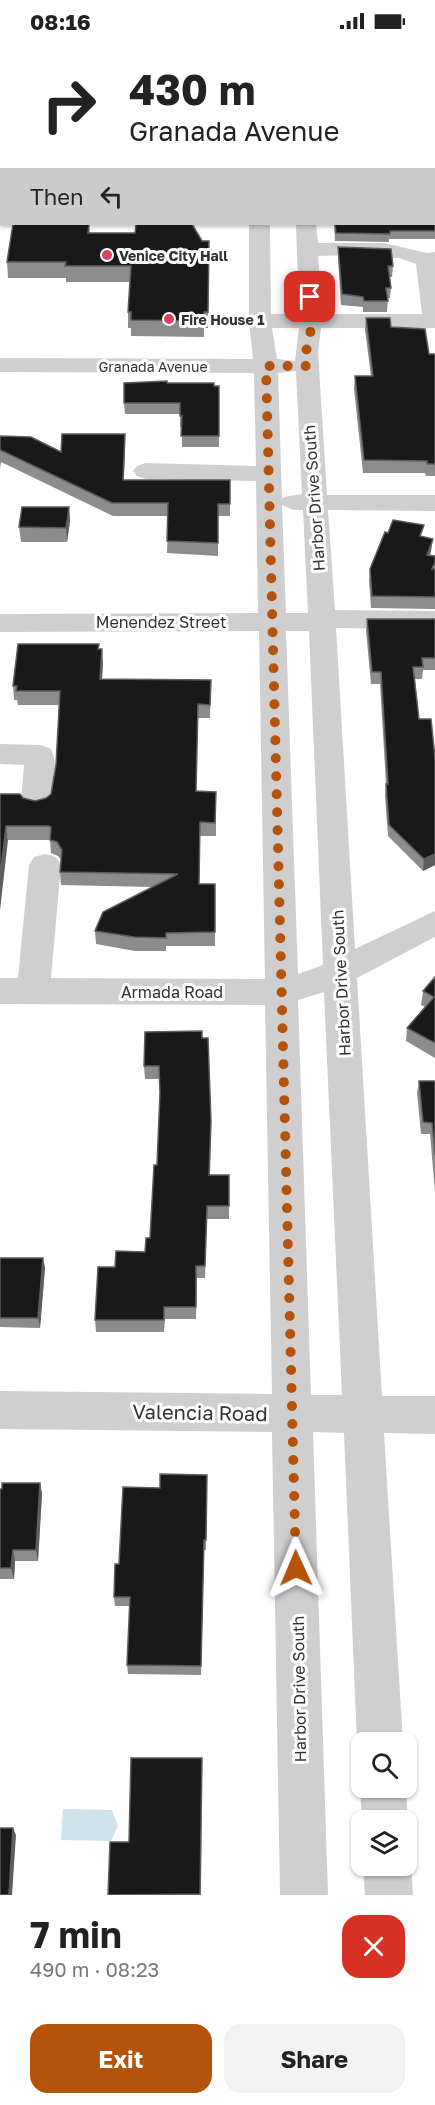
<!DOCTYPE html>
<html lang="en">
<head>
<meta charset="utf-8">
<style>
  :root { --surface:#fff; --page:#f2f2f2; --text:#222; --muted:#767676; --accent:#b45309 }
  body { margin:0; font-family:"Golos Text",sans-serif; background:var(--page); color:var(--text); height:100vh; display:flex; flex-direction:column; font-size:22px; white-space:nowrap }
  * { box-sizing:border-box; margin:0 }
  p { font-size:20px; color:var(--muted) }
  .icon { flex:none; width:33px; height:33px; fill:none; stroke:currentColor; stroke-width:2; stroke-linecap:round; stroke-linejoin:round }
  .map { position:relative; height:1853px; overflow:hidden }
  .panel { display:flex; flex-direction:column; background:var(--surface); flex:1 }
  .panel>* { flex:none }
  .hud { position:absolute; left:0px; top:0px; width:435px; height:183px; box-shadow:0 2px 4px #0004; background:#fff; color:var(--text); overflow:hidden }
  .tools { position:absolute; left:351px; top:1690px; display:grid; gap:12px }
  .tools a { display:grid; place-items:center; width:66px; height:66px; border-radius:12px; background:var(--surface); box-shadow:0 2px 4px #0004; font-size:30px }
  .pin { position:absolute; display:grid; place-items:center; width:51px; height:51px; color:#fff; margin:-26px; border-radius:12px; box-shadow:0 3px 9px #0006 }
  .me { position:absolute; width:66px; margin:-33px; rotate:359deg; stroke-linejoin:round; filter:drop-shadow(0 0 4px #0008) }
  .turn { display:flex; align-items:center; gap:21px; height:126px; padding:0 30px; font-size:27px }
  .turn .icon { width:78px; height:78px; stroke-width:2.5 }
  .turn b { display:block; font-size:42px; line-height:51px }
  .then { display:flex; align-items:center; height:57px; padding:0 30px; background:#0003; gap:12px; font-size:22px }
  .round { display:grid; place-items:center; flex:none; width:63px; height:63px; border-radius:18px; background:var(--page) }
  .headline { display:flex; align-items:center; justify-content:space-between; height:102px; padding:0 30px }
  h1 { font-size:36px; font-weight:700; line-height:45px }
  .action { display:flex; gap:12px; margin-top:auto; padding:12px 30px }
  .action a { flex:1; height:69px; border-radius:18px; background:var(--accent); color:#fff; font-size:24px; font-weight:700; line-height:69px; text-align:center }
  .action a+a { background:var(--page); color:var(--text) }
  .status { display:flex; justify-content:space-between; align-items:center; height:42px; padding:0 30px; background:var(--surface); direction:ltr }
  .status svg { height:16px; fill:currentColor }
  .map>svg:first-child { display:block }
  .water { fill:#cde2ea }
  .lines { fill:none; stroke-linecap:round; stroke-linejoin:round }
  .minor { fill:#cfcfcf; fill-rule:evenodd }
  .wall { fill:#8c8c8c }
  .shaded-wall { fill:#5e5e5e }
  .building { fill:#191919; stroke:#5e5e5e; stroke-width:1.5 }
  .route { stroke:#b45309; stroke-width:10; stroke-dasharray:0 18 }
  .poi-dot { fill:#dc425e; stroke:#fff; stroke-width:2 }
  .labels { text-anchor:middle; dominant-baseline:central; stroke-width:6; stroke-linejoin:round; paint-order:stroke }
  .far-poi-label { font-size:14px; font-weight:bold; fill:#323232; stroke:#fff; text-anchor:start }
  .far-street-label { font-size:14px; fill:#323232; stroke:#fff }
  .street-label { font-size:16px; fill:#323232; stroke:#fff }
  .near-street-label { font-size:20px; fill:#323232; stroke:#fff }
</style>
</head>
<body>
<div class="status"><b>08:16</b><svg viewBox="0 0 49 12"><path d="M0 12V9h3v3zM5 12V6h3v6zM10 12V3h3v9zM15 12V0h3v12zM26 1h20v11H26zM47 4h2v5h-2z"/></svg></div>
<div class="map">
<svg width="435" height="1853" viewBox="0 0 435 1853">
  <rect width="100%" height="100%" fill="#fff"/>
  <!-- water -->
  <polygon class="water" points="63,1767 112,1768 118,1784 111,1799 61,1798"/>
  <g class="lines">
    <!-- minor -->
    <g class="minor">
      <polygon points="0,0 9,0 10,2 2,2 0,8"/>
      <rect x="250" y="0" width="18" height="2"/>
      <rect x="285" y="0" width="18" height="2"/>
      <polygon points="434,27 435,27 435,39 434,38"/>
      <rect x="0" y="146" width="2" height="12"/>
      <rect x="434" y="148" width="1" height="12"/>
      <path d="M249,182H270L271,272H299L296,182H316L318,201H384L427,211L435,210V286H321L318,310L327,453H435V469L328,468L335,568L435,569V587L336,586L355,907L435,869V895L357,936L382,1354H435V1392L384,1391L403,1701H362V1711L357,1701L344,1391L313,1390L328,1853H280L272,1390L0,1387V1349L272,1352L265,963L0,962V936H18L29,823L34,815L45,812L56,815L61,823L51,936L265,937L259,589L0,590V572L258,571L256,439L146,437L137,434L133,429L137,424L146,421L256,424L254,331L0,330V316L253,317L249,279ZM353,213L399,216L416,222L422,272H322L318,214ZM272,286H299L295,319L277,317ZM296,329L302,452L284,455L282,457L278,331ZM282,463L293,468H303L308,571H286ZM286,589H309L323,923L298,932ZM324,950L342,1353H311L298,958Z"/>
      <path d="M0,702L40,703L50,706C59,719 55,754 47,768L36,771L25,768L21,760L24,723L0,722Z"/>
      <polygon points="362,1742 362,1746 406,1746 408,1779 406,1783 406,1779 362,1779 360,1746"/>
      <polygon points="406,1814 411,1824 413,1853 365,1853 363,1824 406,1824"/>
    </g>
  </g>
  <!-- wall -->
  <g class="wall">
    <rect x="329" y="0" width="24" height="2"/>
    <polygon points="435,159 435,197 389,197 389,200 335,199 334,182 434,182"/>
    <polygon points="13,182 89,182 90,191 209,199 208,286 204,286 204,295 131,294 131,286 128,286 128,270 130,240 66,240 66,236 8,236 7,220"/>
    <polygon points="338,205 393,224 392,235 389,235 391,246 390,256 388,256 387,270 363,270 363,265 341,263 338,216"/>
    <polygon points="366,276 391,285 429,312 435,312 435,434 426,434 425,431 363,431 354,347 355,334 371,334 365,288"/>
    <polygon points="167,341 219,344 219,405 182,405 182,385 180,385 180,372 125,372 124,361"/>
    <polygon points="125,392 125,405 124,438 230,438 230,474 218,474 218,514 167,511 168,474 113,474 1,420 0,427 0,394 61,410"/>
    <polygon points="69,465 70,479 67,500 21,500 19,485"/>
    <polygon points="423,495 431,509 430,513 435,520 435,567 371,566 369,539 370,527"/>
    <polygon points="367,577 435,577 435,628 423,628 422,637 415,637 419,677 435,716 435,823 423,829 388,794 385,754 386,742 380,642 371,642 366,589"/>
    <polygon points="99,607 103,621 102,637 211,638 210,676 198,676 196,749 216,750 216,794 200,794 199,842 215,842 215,904 166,904 166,909 135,909 96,902 95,889 152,845 61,843 60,830 61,818 58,814 51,811 50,798 8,798 0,752 35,759 46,756 51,752 56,723 59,663 18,663 17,658 14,658 13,644"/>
    <polygon points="435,935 435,1016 406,999 407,986 425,965 421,963 423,949"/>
    <polygon points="202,996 211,1092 210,1133 229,1133 229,1177 207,1177 205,1236 197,1236 196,1277 165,1277 164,1290 96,1290 95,1278 115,1225 145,1210 150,1196 157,1123 160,1051 160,1037 145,1037 144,1024"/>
    <polygon points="419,1039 435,1039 435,1150 430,1092 421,1092 417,1051"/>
    <polygon points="0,1216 43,1216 45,1226 40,1286 0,1285"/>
    <polygon points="207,1433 206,1508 204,1508 201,1633 128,1632 127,1623 130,1564 115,1564 114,1555 119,1522 160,1446"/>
    <polygon points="40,1441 42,1452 38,1519 15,1519 14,1537 0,1537 0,1447"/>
    <polygon points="202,1725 201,1853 108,1853 129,1800"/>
  </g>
  <!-- shaded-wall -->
  <g class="shaded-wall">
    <polygon points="125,392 125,405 123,450 123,438"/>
    <polygon points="69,465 70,479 67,500 66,486"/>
    <polygon points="433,497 431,509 425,524 427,513"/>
    <polygon points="102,607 103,621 101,651 100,637"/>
    <polygon points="6,784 8,798 0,868 0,836"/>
    <polygon points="435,812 435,823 423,829 424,817"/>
    <polygon points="43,1216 45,1226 40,1286 38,1276"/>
    <polygon points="40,1441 42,1452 38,1519 36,1508"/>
    <polygon points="13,1508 15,1519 14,1537 11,1526"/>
    <polygon points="13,1786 16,1793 12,1853 9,1853"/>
  </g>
  <!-- building -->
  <g class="building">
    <rect x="434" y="65" width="1" height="52"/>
    <polygon points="434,159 435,159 435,189 390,189 390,192 336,191 335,182 434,182"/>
    <polygon points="13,182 89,182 88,191 135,191 136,182 192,182 202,199 209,199 208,270 204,270 204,279 131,278 131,270 128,270 131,224 65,224 66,220 7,220"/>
    <polygon points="338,205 391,207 393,224 388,224 391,246 386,246 388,259 364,259 363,255 342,252"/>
    <polygon points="366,276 390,276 391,285 425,287 429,312 435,312 435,422 427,422 427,419 364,418 355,334 373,334"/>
    <polygon points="167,339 167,341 214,341 214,344 219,344 219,394 181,394 182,374 180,374 180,361 124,361 124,341"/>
    <polygon points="62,392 125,392 123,438 230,438 230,462 218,462 218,501 167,499 168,461 112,461 0,408 0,394 31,395 61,410"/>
    <polygon points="22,465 69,465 66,486 19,485"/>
    <polygon points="393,478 424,483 420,494 433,497 427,513 435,514 435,520 432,527 435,527 435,555 372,554 370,527 385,490 388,491"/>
    <polygon points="367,577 435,577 435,616 422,616 423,625 413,625 419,677 431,677 435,716 435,812 424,817 389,783 386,742 388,742 381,630 372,630"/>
    <polygon points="18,602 99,602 98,607 102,607 100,637 211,638 210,663 198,662 196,749 216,750 215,781 200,780 199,842 215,842 215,890 166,891 166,896 134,895 95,889 103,870 178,832 60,830 62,808 57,800 50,798 51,785 48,784 6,784 0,836 0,752 20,752 23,756 35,759 46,756 51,752 56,723 60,649 16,649 17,644 13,644"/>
    <polygon points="435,935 435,1001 407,986 434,955 423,949"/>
    <polygon points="202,989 202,996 208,996 211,1079 209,1133 229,1133 229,1164 207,1164 205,1224 196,1224 196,1265 164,1265 164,1278 95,1278 98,1225 115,1225 116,1209 145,1210 146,1196 150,1196 154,1123 157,1123 160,1051 159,1024 144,1024 145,990"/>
    <polygon points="419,1039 435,1039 435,1113 432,1081 423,1080"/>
    <polygon points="0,1216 43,1216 38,1276 0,1276"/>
    <polygon points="160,1432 207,1433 206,1498 204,1498 201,1624 127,1623 130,1555 114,1555 115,1522 119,1522 123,1445 160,1446"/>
    <polygon points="2,1441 40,1441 36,1508 13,1508 11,1526 0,1526 0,1447 2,1447"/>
    <polygon points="131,1716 202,1716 200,1852 108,1853 110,1800 129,1800"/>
    <polygon points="0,1786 13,1786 9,1853 0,1853"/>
  </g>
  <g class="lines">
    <!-- route -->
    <polyline class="route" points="296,1526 266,324 307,324 306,310 311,287 310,255"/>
  </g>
  <!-- markers -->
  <g class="poi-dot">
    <circle cx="107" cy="213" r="6"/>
    <circle cx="169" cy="277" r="6"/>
  </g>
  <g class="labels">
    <!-- far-poi labels -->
    <g class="far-poi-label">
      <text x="119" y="213">Venice City Hall</text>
      <text x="181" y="277">Fire House 1</text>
    </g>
    <!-- far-street labels -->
    <g class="far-street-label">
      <text x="153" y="324">Granada Avenue</text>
    </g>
    <!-- street labels -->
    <g class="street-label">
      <text transform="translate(314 456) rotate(-94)">Harbor Drive South</text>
      <text x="161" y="580">Menendez Street</text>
      <text transform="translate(341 941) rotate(-93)">Harbor Drive South</text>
      <text x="172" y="950">Armada Road</text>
      <text transform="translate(299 1647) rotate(-91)">Harbor Drive South</text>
    </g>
    <!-- near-street labels -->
    <g class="near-street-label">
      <text transform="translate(200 1370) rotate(1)">Valencia Road</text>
    </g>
  </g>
</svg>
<div class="tools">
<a><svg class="icon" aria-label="search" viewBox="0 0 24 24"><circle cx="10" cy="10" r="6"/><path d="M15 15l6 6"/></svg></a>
<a><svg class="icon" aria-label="layers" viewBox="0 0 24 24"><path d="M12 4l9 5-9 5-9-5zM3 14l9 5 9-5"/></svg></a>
</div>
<div class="pin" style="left:310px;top:255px;background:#d93025"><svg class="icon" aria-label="arrive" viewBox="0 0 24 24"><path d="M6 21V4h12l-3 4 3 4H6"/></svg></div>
<svg class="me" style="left:296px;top:1526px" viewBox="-20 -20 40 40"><path d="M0-17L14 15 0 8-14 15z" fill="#b45309" stroke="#fff" stroke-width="4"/></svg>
<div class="hud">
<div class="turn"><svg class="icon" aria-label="right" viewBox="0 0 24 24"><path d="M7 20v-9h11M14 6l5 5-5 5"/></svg><div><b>430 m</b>Granada Avenue</div></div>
<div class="then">Then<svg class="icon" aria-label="left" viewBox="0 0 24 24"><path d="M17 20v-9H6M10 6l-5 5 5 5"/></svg></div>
</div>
</div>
<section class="panel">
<div class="headline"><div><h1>7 min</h1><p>490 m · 08:23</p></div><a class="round" style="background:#d93025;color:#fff"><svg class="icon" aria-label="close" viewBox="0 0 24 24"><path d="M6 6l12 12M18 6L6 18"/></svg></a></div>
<div class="action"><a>Exit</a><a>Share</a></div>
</section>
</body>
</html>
